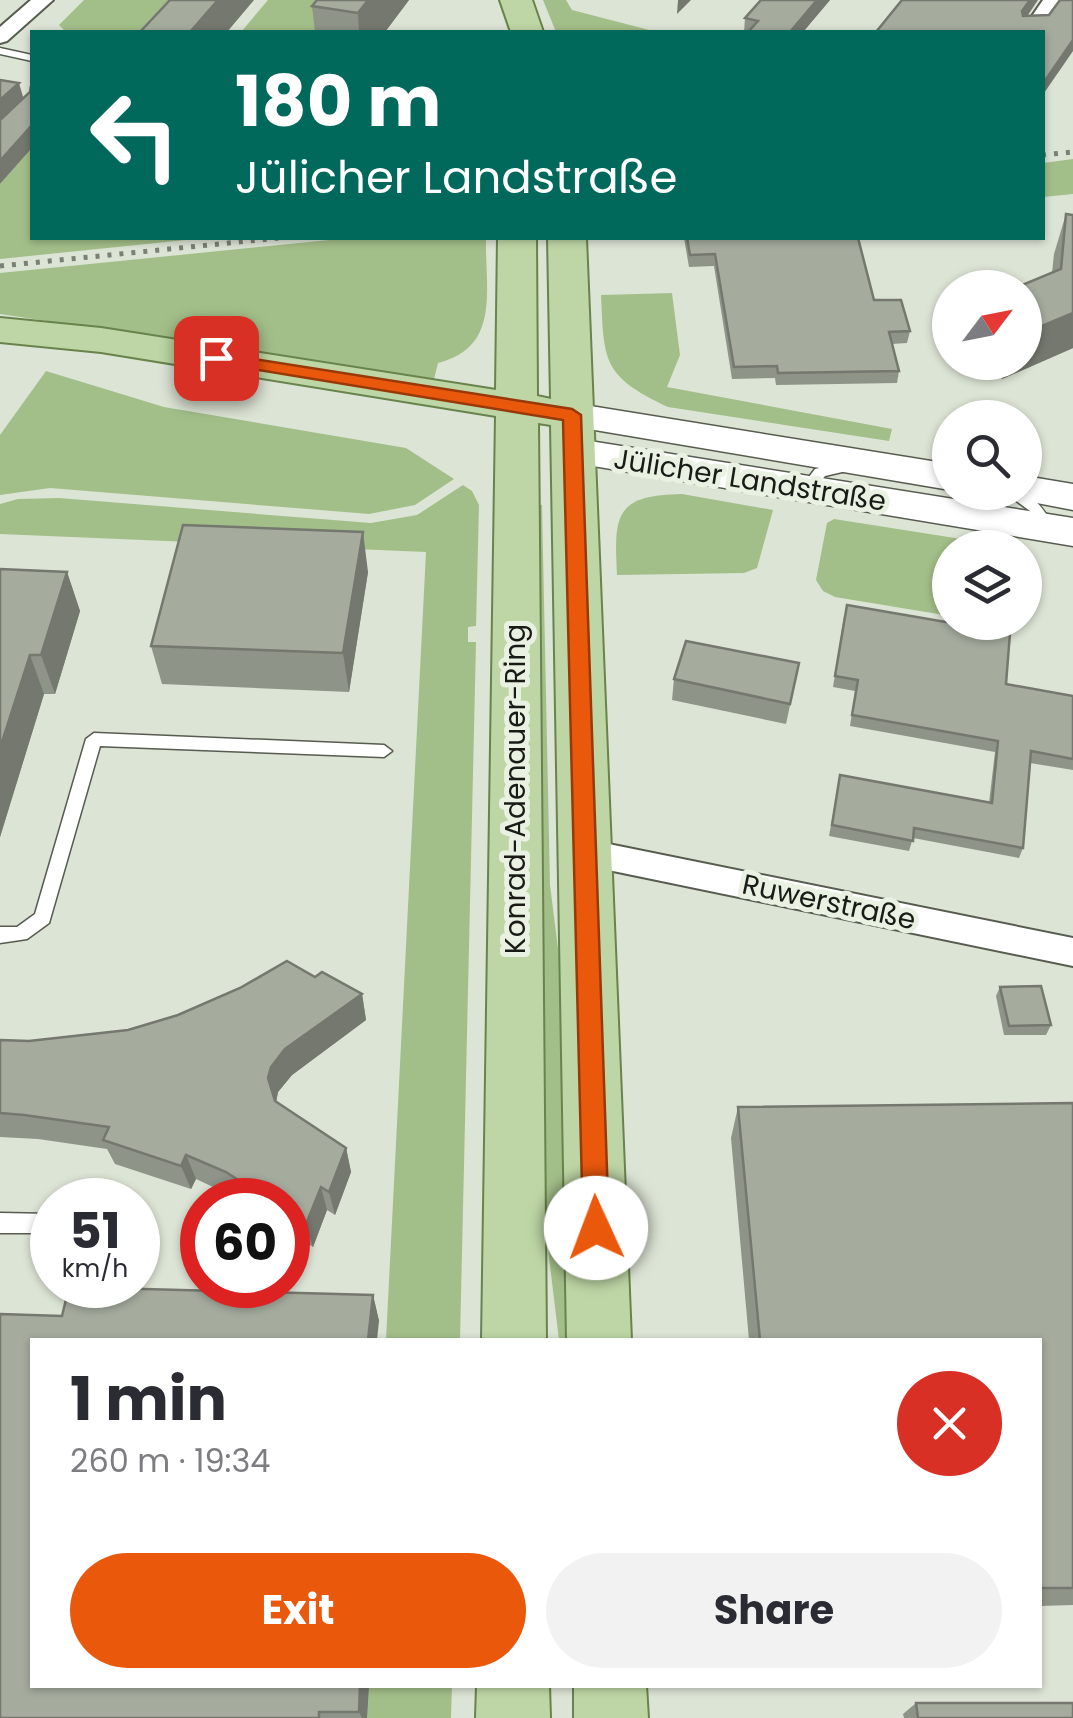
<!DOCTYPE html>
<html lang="en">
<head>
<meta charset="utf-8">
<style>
  :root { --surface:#fff; --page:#f2f2f3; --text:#2b2b33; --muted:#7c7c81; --accent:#ea580c }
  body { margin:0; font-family:Poppins,sans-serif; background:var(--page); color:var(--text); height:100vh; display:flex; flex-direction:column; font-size:38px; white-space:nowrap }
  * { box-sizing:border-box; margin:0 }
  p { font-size:32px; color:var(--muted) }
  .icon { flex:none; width:55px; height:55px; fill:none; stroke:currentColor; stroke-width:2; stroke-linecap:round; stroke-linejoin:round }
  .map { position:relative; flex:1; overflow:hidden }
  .panel { position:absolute; left:30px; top:1338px; width:1012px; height:350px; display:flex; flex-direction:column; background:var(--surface); border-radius:0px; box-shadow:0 2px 8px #0004 }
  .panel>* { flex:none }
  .banner { position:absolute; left:30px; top:30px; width:1015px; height:210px; border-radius:0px; box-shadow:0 2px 8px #0004; background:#00695c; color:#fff; overflow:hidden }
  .needle { width:65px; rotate:58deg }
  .tools { position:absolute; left:932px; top:270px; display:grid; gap:20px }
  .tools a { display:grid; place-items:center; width:110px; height:110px; border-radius:50%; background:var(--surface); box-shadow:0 2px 8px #0004; font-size:50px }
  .speed { position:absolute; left:30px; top:1178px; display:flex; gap:20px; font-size:50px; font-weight:700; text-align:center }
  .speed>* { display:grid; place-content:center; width:130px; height:130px; border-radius:50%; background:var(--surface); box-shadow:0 2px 8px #0004; line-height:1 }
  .speed small { font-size:25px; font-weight:400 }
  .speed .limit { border:15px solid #d22; background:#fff; color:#111 }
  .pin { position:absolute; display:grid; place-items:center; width:85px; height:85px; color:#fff; margin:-42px; border-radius:20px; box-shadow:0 5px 15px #0006 }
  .me { position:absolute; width:110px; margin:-55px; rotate:358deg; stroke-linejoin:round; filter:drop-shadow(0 0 8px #0008) }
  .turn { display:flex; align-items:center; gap:35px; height:210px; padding:0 40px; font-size:45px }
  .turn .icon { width:130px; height:130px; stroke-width:2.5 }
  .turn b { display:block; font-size:70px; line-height:85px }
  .round { display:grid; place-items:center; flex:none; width:105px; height:105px; border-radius:52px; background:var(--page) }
  .headline { display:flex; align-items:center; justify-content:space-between; height:170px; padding:0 40px }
  h1 { font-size:60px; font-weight:700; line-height:75px }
  .button { display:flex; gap:20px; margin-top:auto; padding:20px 40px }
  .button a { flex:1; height:115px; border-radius:60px; background:var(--accent); color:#fff; font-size:40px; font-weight:700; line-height:115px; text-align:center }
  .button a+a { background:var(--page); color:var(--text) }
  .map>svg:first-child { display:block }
  .green { fill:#a3bf89 }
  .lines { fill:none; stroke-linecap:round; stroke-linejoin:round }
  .service-casing { stroke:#565c50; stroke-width:3 }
  .minor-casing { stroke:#565c50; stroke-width:4 }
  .secondary-casing { stroke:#565c50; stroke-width:3 }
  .primary-casing { stroke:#68834c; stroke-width:4 }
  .service { fill:#fff; fill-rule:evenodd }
  .minor { fill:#fff; fill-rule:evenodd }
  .secondary { fill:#fff; fill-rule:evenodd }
  .primary { fill:#bed6a5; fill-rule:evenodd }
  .rail { stroke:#7b8076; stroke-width:5; stroke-dasharray:4 8; stroke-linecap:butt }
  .wall { fill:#8e9488 }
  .shaded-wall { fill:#74786f }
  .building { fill:#a5ac9e; stroke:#74786f; stroke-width:2.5 }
  .route { fill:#ea580c; stroke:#983908; stroke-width:2.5 }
  .labels { text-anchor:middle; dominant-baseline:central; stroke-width:10; stroke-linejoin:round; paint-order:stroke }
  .street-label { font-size:28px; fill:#181b16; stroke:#e9f1e2 }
</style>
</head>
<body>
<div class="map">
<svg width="1073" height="1718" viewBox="0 0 1073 1718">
  <rect width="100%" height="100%" fill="#dce4d5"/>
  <!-- green -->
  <g class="green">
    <polygon points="84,0 208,0 179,32 66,32 59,25"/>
    <polygon points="268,0 361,0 336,32 241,32"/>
    <polygon points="543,0 566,0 572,10 657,32 556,32"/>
    <polygon points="32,148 32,238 205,238 0,259 0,184"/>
    <polygon points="1073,159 1073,194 1043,197 1043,163"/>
    <path d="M349,238H486C485,290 501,347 438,363L434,379L0,314V273Z"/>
    <path d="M672,293L680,355L667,387L892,429L889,441L668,407C602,376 604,361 601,295Z"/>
    <polygon points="46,371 164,407 406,448 454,479 415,505 369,514 50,488 0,495 0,435"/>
    <polygon points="463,485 472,491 479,505 476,626 468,627 468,642 476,642 460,1340 386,1340 426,552 0,534 0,504 18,499 59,498 371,523 417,515"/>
    <path d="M682,494L773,510L757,568L744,573L617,575C614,516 614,495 682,494Z"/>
    <polygon points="534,504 542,505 550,885 567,1020 573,1340 559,1340 540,1183"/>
    <polygon points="834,519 1012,547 950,548 950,616 835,597 823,591 816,580 827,523"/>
    <polygon points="369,1685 452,1685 451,1718 367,1718"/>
  </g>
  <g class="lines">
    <defs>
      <g id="service">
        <polygon points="0,48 32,55 32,61 0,54"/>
        <polygon points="850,461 855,463 855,469 825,476 812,492 807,494 800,489 815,469"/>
        <path d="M1004,492C1034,492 1040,504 1055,528L1053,532H1043L1030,511Z"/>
        <polygon points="94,733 384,745 392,751 384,757 100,746 49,923 27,939 0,943 0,927 17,927 35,914 86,739"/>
        <polygon points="0,1213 52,1214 52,1233 0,1233"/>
      </g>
      <g id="minor">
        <polygon points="31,0 53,0 7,41 0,43 0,27"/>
        <polygon points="1043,0 1063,0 1041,32 1021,32"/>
        <polygon points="584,839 1073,938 1073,966 584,865 573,861 568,852 573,843"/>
      </g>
      <g id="secondary">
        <polygon points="572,403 950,464 950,490 559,424 553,415 559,406"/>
        <polygon points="571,438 1073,518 1073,546 557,460 552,451 557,442"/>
        <polygon points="1025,476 1073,484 1073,510 1011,498 1007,492 1025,492"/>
      </g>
      <g id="primary">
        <polygon points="500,0 532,0 543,32 511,32"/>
        <polygon points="498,238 536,238 537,396 551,399 548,238 586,238 631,1340 567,1340 551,425 538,423 546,1340 482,1340 496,416 101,352 0,342 0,318 101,328 496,390"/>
        <polygon points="477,1685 549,1685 550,1718 476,1718"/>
        <polygon points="574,1685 646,1685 648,1718 574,1718"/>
      </g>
    </defs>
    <!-- service casing -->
    <use href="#service" class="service-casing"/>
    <!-- minor casing -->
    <use href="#minor" class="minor-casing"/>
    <!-- secondary casing -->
    <use href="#secondary" class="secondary-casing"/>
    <!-- primary casing -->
    <use href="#primary" class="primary-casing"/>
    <!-- service -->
    <use href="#service" class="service"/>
    <!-- minor -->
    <use href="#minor" class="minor"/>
    <!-- secondary -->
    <use href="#secondary" class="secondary"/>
    <!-- primary -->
    <use href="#primary" class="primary"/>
    <!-- rail -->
    <g class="rail">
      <polyline points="1042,155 1073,152"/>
      <polyline points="0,266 279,238"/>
    </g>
  </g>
  <!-- wall -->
  <g class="wall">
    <polygon points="409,0 385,32 315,32 312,6"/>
    <polygon points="761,0 830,0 803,32 744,32 745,18"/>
    <polygon points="1066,214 1073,348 1002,379 982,362 1025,362 1052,273 1054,254"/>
    <polygon points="684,238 858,238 874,300 910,331 907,343 892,344 899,371 897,383 776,385 775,378 732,379 714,266 689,267"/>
    <polygon points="0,569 67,572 80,611 55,694 44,694 0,837"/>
    <polygon points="368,572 349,692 162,684 151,646"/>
    <polygon points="844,616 1006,684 1073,696 1073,770 1030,763 1023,848 1019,858 913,838 909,851 829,836 840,775 989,803 995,752 850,726 855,691 833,687"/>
    <polygon points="799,663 786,724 672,700 674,679"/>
    <polygon points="315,977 362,994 366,1020 292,1075 278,1092 276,1101 346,1148 351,1172 335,1215 327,1210 313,1247 288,1230 288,1200 241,1200 196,1179 191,1189 115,1164 107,1149 38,1139 0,1137 0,1040 29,1041 128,1030"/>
    <polygon points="1000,987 1051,1025 1046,1035 1004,1035 996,996"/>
    <polygon points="1073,1103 1073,1605 1040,1606 1040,1340 749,1340 731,1138 738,1107"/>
    <polygon points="373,1295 379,1321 32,1685 369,1685 367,1718 0,1718"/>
    <polygon points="916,1703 1073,1718 904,1718 903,1714"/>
  </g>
  <!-- shaded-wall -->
  <g class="shaded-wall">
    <polygon points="218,0 254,0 227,32 190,32"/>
    <polygon points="368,0 409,0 385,32 359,32 358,13"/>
    <polygon points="678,0 691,0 677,14"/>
    <polygon points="817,0 830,0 803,32 790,32"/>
    <polygon points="1030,0 1038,0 1018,30 1022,11"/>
    <polygon points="1073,40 1073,51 1042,96 1042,85"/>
    <polygon points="19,83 24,100 0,122 0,100"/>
    <polygon points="32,125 32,148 0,184 0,161"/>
    <polygon points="1073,313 1073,348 1002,379 1006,362 1025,362 1025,333"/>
    <polygon points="363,532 368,572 349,692 343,653"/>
    <polygon points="67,572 80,611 55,694 41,655"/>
    <polygon points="30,655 44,694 0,837 0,748"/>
    <polygon points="362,994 366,1020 292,1075 278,1092 276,1103 268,1078 271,1067 285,1049"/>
    <polygon points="346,1148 351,1172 335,1215 329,1192"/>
    <polygon points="186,1155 196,1179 191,1189 181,1166"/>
    <polygon points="321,1187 327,1210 313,1247 306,1224"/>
    <polygon points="373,1295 379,1321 377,1340 368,1340"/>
    <polygon points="360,1685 369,1685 367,1718 362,1718 359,1712"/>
  </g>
  <!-- building -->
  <g class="building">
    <polygon points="170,0 218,0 190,32 140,32"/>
    <polygon points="317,0 368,0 358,13 312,6"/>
    <polygon points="761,0 817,0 790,32 755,32 749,31 758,21 745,18"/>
    <polygon points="902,0 1030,0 1022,11 1023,16 1049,15 1060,0 1073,0 1073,40 1042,85 1042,32 876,32"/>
    <polygon points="0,80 19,83 0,100"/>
    <polygon points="31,86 32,125 0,161 0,120 30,92"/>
    <polygon points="1066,214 1073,215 1073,313 1025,333 1025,288 1015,288 1061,269"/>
    <polygon points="687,238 858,238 874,300 901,300 910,331 889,332 899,371 778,373 777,366 734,367 715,254 690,255"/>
    <polygon points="183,525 363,532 343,653 151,646"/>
    <polygon points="0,569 67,572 41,655 30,655 0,748"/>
    <polygon points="847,605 1010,633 1006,684 1073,696 1073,759 1031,751 1023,848 914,828 913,841 832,825 840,775 992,803 998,741 852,715 858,680 835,676"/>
    <polygon points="686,641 799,663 790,704 674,679"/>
    <polygon points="287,961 315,977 322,972 362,994 285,1049 271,1067 268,1078 275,1101 346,1148 329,1192 321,1187 306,1224 288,1212 288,1200 269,1200 226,1172 186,1155 181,1166 103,1140 109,1127 24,1115 0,1113 0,1040 29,1041 128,1030 178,1015 240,988"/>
    <polygon points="1041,986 1051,1025 1009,1026 1000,987"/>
    <polygon points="1073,1103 1073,1588 1040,1588 1040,1340 760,1340 738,1107"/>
    <polygon points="69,1287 373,1295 368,1340 32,1340 32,1685 360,1685 359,1712 319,1712 319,1718 0,1718 0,1314 62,1316"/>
    <polygon points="916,1703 1073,1703 1073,1718 918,1718"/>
  </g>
  <!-- route -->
  <polygon class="route" points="216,353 572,409 581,415 609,1228 605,1236 596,1240 587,1236 583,1228 563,420 210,362 210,354"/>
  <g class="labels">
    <!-- street labels -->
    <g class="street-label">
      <text transform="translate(750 480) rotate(9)">Jülicher Landstraße</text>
      <text transform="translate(515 789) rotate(-90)">Konrad-Adenauer-Ring</text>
      <text transform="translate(829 902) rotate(12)">Ruwerstraße</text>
    </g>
  </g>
</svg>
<div class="tools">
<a><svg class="needle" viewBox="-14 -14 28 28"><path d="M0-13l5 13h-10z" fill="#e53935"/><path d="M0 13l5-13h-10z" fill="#7c7c81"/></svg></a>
<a><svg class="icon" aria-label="search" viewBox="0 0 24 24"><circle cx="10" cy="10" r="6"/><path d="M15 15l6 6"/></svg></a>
<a><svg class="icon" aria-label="layers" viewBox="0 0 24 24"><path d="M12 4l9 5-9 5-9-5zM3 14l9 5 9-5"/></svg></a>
</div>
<div class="speed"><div>51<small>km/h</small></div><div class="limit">60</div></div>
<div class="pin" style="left:216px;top:358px;background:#d93025"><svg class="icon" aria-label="arrive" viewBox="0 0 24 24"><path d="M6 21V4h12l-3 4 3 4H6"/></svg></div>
<svg class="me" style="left:596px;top:1228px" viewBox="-20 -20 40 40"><circle r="19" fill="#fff"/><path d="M0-13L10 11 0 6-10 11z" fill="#ea580c"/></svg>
<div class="banner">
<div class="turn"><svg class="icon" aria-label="left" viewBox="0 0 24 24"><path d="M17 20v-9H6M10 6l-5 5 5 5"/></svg><div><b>180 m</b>Jülicher Landstraße</div></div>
</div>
<section class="panel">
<div class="headline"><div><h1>1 min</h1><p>260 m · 19:34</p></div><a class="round" style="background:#d93025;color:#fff"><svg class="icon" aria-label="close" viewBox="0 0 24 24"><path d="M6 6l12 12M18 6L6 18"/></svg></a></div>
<div class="button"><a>Exit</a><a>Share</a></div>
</section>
</div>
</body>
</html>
